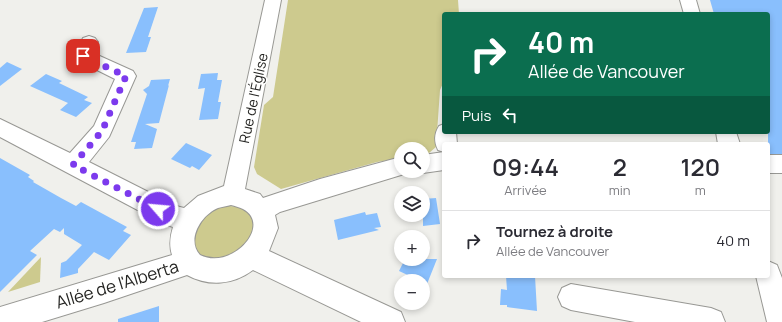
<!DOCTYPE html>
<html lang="fr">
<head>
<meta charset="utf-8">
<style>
  :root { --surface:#fff; --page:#f7f7f7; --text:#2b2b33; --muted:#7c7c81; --line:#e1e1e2 }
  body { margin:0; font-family:Manrope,sans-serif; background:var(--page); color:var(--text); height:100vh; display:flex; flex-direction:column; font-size:15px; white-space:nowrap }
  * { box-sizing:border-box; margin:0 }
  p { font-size:13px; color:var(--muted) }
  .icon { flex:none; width:22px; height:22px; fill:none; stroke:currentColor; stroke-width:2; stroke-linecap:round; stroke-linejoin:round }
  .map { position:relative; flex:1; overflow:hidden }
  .side { position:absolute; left:442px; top:142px; width:328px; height:136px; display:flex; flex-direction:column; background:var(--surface); border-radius:4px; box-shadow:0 2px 6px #0003 }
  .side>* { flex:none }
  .guide { position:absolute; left:442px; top:12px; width:328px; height:122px; border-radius:4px; box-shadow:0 2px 6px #0003; background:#0b6e4f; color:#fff; overflow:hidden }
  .fabs { position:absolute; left:394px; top:142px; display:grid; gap:8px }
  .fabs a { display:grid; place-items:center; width:36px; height:36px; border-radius:50%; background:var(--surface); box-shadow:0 2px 6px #0003; font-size:20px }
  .pin { position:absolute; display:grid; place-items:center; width:34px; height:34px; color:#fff; margin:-17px; border-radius:8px; box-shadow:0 2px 6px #0006 }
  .me { position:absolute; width:44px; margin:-22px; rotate:297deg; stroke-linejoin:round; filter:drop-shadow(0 0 3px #0008) }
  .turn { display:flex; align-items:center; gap:14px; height:84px; padding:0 20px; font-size:18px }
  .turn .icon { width:52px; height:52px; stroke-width:2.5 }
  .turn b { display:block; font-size:28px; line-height:34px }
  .then { display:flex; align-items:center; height:38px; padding:0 20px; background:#0003; gap:8px; font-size:15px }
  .eta { display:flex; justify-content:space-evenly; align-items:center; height:68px; text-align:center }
  .eta b { font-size:24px; font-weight:600; line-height:28px }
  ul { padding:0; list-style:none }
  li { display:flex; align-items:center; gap:12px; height:60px; padding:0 20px; border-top:1px solid var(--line) }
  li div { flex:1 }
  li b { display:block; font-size:15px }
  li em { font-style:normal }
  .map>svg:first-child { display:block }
  .green { fill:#cdca8e }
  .building { fill:#89bffd }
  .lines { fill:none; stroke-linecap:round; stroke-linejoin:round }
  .minor-casing { stroke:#989894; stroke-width:2 }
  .minor { fill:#fff; fill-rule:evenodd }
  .route { stroke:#7c3aed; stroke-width:7; stroke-dasharray:0 12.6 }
  .labels { text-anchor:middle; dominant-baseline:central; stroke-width:3; stroke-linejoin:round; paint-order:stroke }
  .street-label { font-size:14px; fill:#242422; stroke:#fffffe }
  .near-street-label { font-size:17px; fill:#242422; stroke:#fffffe }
</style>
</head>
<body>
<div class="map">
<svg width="782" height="322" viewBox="0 0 782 322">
  <rect width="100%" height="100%" fill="#f0f0ec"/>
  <!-- green -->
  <g class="green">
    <polygon points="288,0 458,0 459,14 444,14 444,81 440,90 436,147 429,153 423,154 423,149 401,149 401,158 377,162 281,189 257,174 254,167 264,105 273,97"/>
    <path d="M224,206C238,205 258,211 255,229C254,234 250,241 248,246L219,261C214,260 205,259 201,256C186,246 196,223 207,214C212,210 218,208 224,206Z"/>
    <polygon points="41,257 40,282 8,292"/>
  </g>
  <!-- building -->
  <g class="building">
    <polygon points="710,0 782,0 782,154 768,154 768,14 714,14"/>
    <polygon points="158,7 148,37 151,37 146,52 126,53 144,8"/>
    <polygon points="7,62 22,69 0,86 0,68"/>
    <polygon points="218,73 217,80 222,80 218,102 221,102 218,119 199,120 205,88 198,89 201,74"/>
    <polygon points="46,74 62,81 59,83 88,97 84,100 92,103 76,117 60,110 68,103 30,86"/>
    <polygon points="170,79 168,86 169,85 159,123 145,124 157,129 152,148 134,149 136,142 131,142 147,94 143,90 149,86 151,80"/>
    <polygon points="186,143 212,155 199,170 192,166 190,168 171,159"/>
    <polygon points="0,158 30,175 28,177 34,181 33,182 61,198 76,206 81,202 127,227 123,231 131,235 109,260 94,252 78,269 78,273 60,278 61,263 66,261 82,245 64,234 64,228 60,232 54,229 30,251 37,255 0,292"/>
    <polygon points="436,198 440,224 423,226 423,199"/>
    <polygon points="365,212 366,215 377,213 381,227 374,228 379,230 338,240 334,220"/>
    <polygon points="405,259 437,259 427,284 399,271"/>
    <polygon points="506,276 535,276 537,311 507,307 507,305 500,305 501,289 507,290"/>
    <polygon points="159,306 159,322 118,322 118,319"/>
  </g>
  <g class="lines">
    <defs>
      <g id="minor">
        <path d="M265,0H281L245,189L260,194L263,198L320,179L401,157V171H410L401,175L280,212L275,215L278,228L269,251L401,312L405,322H361L253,270C233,285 209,287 187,275L104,303L42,322H0V307L172,255C169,245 170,237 173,227L164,224L0,137V119L70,153L94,126L115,79L77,60L74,56L83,38L89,36L95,38L98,42L93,53L133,71L136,76L109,137L89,162L176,206L184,208L198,196L224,186ZM231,205C235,206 239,207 243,209C273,225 232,271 200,255C186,240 201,215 218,208C222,207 227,206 231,205Z"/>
        <polygon points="680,0 696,0 700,14 684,14"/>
        <path d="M444,124V132H456L457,144H444V170L423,173L417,171H423V155L444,152L438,150C434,142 434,134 439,126Z"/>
        <polygon points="716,132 736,132 740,144 718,144"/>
        <rect x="768" y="155" width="14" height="18"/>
        <polygon points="768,261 777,265 782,278 782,322 767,322 756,276 768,276"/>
        <polygon points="571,284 711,308 721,312 725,322 635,322 571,310 562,306 558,297 562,288"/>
      </g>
    </defs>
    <!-- minor casing -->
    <use href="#minor" class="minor-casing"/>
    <!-- minor -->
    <use href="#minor" class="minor"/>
  </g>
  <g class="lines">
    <!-- route -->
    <polyline class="route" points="83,56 126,76 102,131 73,165 158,209"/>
  </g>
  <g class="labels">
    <!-- street labels -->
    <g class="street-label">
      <text transform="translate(253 98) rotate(-78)">Rue de l'Église</text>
    </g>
    <!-- near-street labels -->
    <g class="near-street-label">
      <text transform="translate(117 284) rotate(-17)">Allée de l'Alberta</text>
    </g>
  </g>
</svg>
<div class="fabs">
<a><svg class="icon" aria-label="search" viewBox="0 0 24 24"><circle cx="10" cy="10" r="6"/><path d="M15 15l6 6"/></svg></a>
<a><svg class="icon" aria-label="layers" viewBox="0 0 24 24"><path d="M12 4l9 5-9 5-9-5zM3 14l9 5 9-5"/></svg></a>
<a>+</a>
<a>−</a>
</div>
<div class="pin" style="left:83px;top:56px;background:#d93025"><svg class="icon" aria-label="arrive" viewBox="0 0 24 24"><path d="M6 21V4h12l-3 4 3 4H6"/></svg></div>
<svg class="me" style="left:158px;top:209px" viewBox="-20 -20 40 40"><circle r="17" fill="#7c3aed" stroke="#fff" stroke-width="3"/><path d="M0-11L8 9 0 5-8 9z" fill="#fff"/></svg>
<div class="guide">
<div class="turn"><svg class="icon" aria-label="right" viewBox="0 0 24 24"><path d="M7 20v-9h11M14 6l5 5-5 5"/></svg><div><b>40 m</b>Allée de Vancouver</div></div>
<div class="then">Puis<svg class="icon" aria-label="left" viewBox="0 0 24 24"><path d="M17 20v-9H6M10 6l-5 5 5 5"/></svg></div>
</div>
<section class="side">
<div class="eta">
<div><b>09:44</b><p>Arrivée</p></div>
<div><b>2</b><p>min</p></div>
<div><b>120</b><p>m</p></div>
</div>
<ul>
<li><svg class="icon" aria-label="right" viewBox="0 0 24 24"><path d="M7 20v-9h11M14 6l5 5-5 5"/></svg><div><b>Tournez à droite</b><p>Allée de Vancouver</p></div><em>40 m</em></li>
</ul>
</section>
</div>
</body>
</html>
